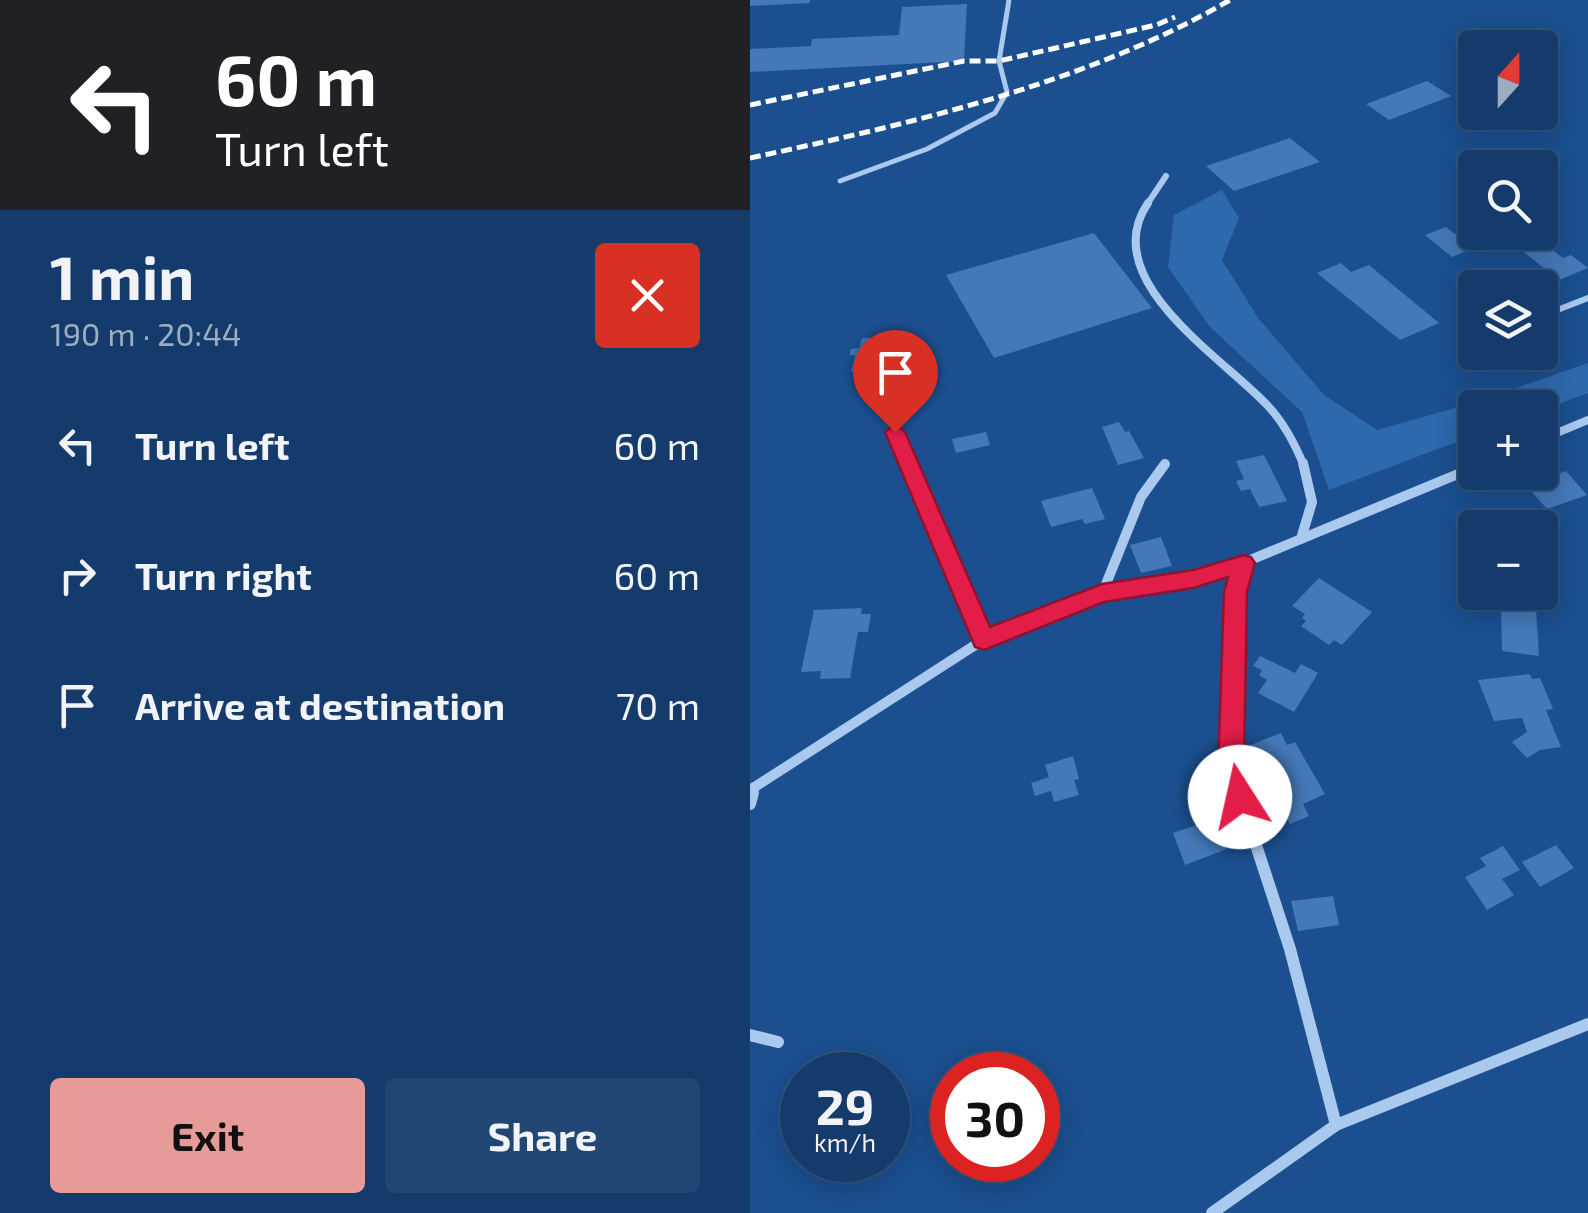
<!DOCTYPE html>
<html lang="en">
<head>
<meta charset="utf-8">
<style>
  :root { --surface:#143b6b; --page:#214673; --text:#f1f3f6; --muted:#9dadc1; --line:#33557e; --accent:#e69b98 }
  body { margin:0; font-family:"Exo 2",sans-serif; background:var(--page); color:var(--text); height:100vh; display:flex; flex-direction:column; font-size:38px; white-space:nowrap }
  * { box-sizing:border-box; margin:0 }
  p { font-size:32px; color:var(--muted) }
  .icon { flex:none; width:55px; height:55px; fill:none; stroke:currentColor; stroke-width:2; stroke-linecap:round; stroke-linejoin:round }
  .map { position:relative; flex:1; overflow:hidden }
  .details { display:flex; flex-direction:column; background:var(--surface); width:750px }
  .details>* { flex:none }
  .banner { background:#202124; color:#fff; overflow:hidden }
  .needle { width:65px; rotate:21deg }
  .buttons { position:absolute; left:708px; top:30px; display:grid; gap:20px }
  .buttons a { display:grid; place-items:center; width:100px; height:100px; border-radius:10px; background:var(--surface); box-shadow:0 5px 25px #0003,0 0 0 2px var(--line); font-size:50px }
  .speed { position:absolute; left:30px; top:1052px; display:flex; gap:20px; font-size:50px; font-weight:700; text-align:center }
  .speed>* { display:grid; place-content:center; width:130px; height:130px; border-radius:50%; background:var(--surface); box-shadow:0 5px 25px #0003,0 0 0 2px var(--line); line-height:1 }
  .speed small { font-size:25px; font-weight:400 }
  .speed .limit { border:15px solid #d22; background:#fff; color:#111 }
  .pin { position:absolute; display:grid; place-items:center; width:85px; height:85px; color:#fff; margin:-102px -42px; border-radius:50% 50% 50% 0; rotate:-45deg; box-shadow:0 0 10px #0007 }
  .pin .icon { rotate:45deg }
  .me { position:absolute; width:110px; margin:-55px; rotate:350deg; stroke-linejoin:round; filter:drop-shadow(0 0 8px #0008) }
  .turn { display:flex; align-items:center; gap:35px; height:210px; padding:0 50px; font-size:45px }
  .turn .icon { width:130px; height:130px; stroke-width:2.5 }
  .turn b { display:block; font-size:70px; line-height:85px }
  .round { display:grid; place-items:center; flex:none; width:105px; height:105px; border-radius:10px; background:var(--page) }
  .summary { display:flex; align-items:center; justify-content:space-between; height:170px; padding:0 50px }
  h1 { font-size:60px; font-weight:700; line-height:75px }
  .action { display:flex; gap:20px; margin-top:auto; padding:20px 50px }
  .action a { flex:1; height:115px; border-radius:10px; background:var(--accent); color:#111; font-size:40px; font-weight:700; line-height:115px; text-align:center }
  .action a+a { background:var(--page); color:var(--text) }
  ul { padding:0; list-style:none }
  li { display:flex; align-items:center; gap:30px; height:130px; padding:0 50px }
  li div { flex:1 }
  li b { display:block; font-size:38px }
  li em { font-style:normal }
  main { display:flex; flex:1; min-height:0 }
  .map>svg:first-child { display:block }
  .green { fill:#2e69ad }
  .building { fill:#4478b7 }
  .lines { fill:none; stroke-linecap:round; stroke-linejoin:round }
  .service-far1 { stroke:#a9c9ee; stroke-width:5 }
  .service { stroke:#a9c9ee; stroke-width:6 }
  .minor-far3 { stroke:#a9c9ee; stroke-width:6 }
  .minor-far2 { stroke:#a9c9ee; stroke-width:8 }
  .minor-far1 { stroke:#a9c9ee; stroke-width:10 }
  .minor { stroke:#a9c9ee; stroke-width:12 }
  .rail { stroke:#fff; stroke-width:5; stroke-dasharray:11 5; stroke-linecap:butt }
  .route { fill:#e11d48; stroke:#92132f; stroke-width:2.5 }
</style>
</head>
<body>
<main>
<section class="details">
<div class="banner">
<div class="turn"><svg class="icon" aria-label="left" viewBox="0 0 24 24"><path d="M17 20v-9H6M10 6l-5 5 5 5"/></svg><div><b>60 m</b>Turn left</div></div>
</div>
<div class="summary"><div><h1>1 min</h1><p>190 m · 20:44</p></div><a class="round" style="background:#d93025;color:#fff"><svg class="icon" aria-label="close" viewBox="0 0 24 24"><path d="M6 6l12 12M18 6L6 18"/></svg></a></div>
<ul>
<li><svg class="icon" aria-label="left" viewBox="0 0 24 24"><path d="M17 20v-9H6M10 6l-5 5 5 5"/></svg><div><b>Turn left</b></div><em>60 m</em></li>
<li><svg class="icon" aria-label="right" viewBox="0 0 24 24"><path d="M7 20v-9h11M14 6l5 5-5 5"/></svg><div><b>Turn right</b></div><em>60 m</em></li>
<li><svg class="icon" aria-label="arrive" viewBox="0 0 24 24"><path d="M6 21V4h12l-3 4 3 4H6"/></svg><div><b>Arrive at destination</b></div><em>70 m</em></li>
</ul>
<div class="action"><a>Exit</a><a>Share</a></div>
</section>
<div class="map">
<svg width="838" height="1213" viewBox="0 0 838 1213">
  <rect width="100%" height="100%" fill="#1b4f8f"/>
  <!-- green -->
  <polygon class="green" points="472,190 489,218 472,260 508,318 574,395 627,430 726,402 838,363 838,393 790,411 790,408 725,408 725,435 579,490 552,412 459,326 418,267 424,215"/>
  <!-- building -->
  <g class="building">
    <polygon points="0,0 60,0 60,3 0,6"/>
    <polygon points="217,4 214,61 0,72 0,49 61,46 62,39 149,35 152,7"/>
    <polygon points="677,81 701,96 639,120 616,104"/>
    <polygon points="540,138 570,162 484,191 456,166"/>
    <polygon points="696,227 723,248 702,257 675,235"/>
    <polygon points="769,232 779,232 813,258 821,255 838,268 809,280 756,238"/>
    <polygon points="344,233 402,308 244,358 196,275"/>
    <polygon points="591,263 601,272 619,265 689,323 650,340 567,273"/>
    <polygon points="142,337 137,371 101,372 105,355 100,355 101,349 109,348 112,338"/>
    <polygon points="369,422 375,432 379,431 394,458 368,465 352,427"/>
    <polygon points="236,432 240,445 206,453 202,439"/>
    <polygon points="514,455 537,501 509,507 500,489 491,491 486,481 494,479 486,461"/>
    <polygon points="816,471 837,495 797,509 776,485"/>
    <polygon points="342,488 355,519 335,524 332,519 301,527 291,501"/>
    <polygon points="411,537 422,566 391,573 380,545"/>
    <polygon points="569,578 622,612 592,645 584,640 579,645 551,626 556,621 552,618 555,614 542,606"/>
    <polygon points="735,592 785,592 789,656 752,651 751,610 736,608"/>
    <polygon points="112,608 111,614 121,614 118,632 108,632 100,678 70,679 71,671 51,672 64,610"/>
    <polygon points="510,656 545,673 551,664 568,673 544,712 508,693 517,680 509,675 512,670 503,666"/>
    <polygon points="780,674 782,679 790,678 803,709 796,710 811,747 790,750 777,758 762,742 777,732 772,718 744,721 728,680"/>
    <polygon points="531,733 537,745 545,742 575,794 553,804 559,816 540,824 519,787 511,790 499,768 507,764 498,746"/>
    <polygon points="323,756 329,779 324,780 329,795 304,802 301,791 285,796 281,783 299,777 295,765"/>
    <polygon points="464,819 477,849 435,865 423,833"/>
    <polygon points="806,845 824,868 790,887 772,862"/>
    <polygon points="753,846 770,870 752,879 764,895 737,910 715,877 736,866 730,858"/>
    <polygon points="583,896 589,925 548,931 541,901"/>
  </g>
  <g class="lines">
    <!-- service-far1 -->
    <polyline class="service-far1" points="90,181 177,149 245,113 257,92 249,61 259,0"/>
    <!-- service -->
    <polyline class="service" points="792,316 838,298"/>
    <!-- minor-far3 -->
    <polyline class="minor-far3" points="396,206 416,176"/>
    <!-- minor-far2 -->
    <g class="minor-far2">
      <path d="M398,203C345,280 475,359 518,406C534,423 545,444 554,466"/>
      <polyline points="145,431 160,466"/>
      <polyline points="790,440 838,420"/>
    </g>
    <!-- minor-far1 -->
    <g class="minor-far1">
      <polyline points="159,463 233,640"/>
      <polyline points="551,539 725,467"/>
      <polyline points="352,594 391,497 415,464"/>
      <polyline points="0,790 233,640 352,594 443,579 493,563"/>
      <polyline points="2,795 4,787"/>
      <polyline points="490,795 481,767 485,592 493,563 551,539 562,502 553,463"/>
    </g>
    <!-- minor -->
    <g class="minor">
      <polyline points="489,793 540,949 586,1125"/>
      <polyline points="0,804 3,793"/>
      <polyline points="0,1035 28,1042"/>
      <polyline points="462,1213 586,1125 838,1024"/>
    </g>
    <!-- rail -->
    <g class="rail">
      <polyline points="0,105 214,61 249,61 406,25 425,17"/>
      <path d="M0,158C160,124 338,83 480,0"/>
    </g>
  </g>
  <!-- route -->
  <polygon class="route" points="145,424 155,432 240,627 352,584 443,570 494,555 501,557 505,563 497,592 494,767 503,797 499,806 490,809 481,806 468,767 474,592 478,577 443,588 354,602 234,650 225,647 135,432"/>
</svg>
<div class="buttons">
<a><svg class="needle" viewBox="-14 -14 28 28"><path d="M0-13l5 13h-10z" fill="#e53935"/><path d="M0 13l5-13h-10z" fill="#9dadc1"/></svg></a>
<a><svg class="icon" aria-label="search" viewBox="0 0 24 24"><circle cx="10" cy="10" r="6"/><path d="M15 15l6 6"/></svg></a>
<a><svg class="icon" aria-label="layers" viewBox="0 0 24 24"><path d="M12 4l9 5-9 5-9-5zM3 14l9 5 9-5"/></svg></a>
<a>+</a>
<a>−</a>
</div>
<div class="speed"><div>29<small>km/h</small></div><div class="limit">30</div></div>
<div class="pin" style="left:145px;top:432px;background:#d93025"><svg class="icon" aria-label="arrive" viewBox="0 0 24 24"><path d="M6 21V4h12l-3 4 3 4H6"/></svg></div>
<svg class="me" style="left:490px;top:797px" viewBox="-20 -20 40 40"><circle r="19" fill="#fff"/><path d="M0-13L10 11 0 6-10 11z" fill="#e11d48"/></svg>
</div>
</main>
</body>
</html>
